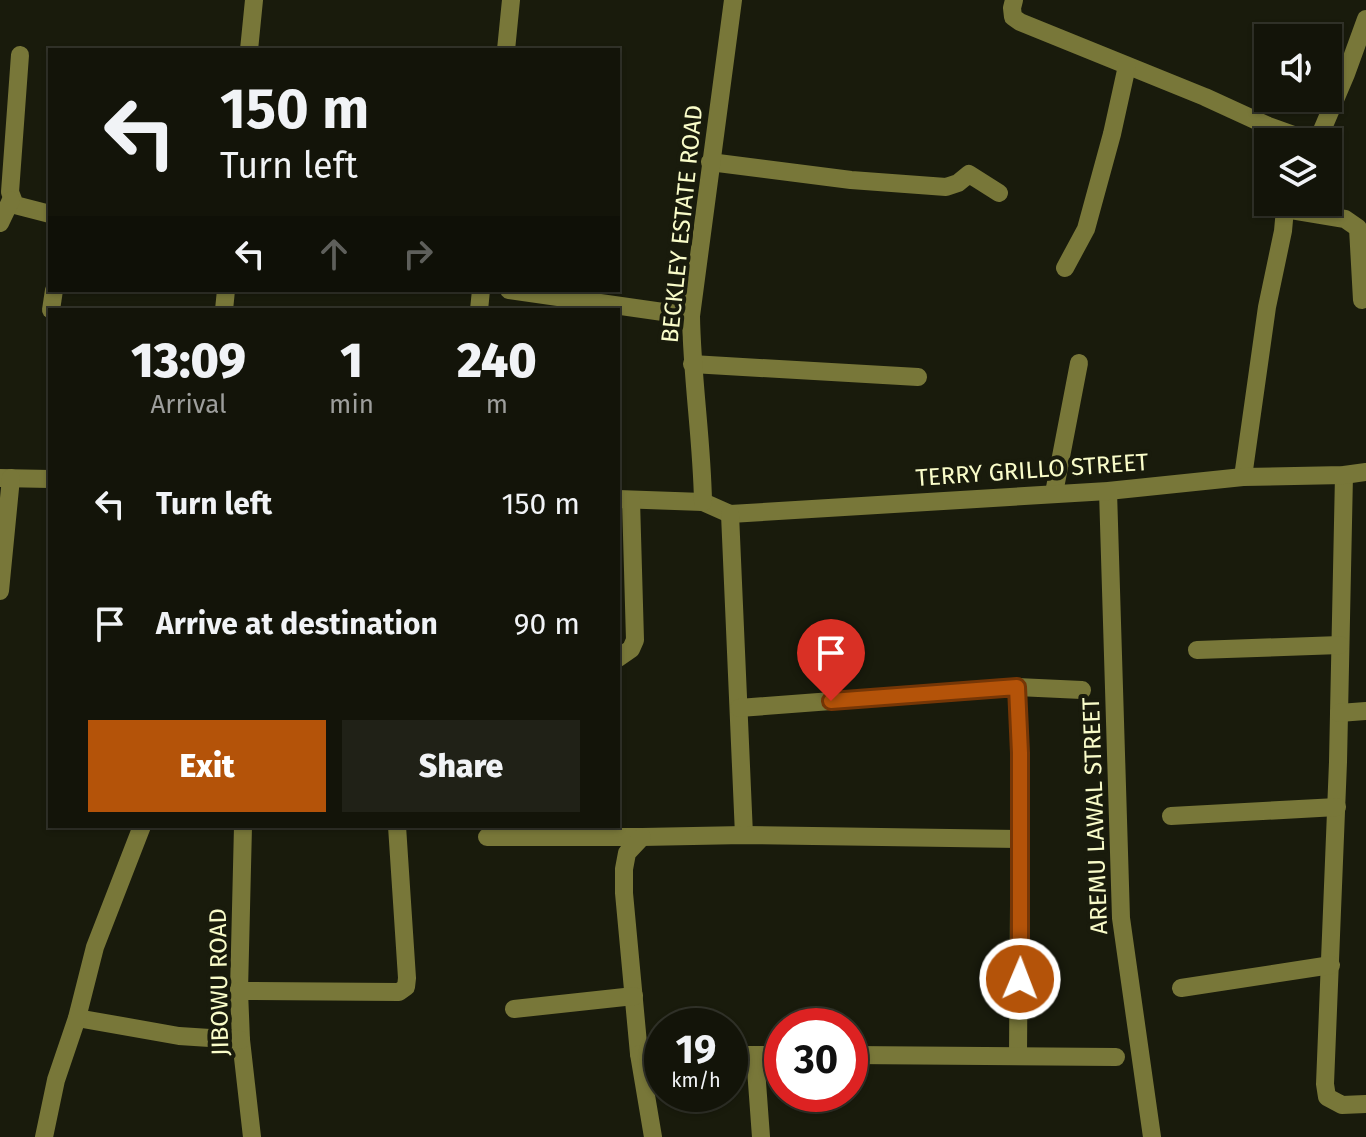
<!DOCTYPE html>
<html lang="en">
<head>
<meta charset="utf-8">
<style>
  :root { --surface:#131409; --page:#202117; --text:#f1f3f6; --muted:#9d9e9c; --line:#32332a; --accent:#b45309 }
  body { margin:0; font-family:"Fira Sans",sans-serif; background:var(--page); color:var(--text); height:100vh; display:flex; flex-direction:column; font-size:30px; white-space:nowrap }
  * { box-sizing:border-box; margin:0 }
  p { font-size:26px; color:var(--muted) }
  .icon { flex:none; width:44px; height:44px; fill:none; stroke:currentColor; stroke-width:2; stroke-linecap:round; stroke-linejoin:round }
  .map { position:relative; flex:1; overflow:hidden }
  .details { position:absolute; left:48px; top:308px; width:572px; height:520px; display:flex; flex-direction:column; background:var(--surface); border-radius:0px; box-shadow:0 2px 6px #0004,0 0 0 2px var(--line) }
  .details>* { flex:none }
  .banner { position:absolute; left:48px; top:48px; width:572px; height:244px; border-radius:0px; box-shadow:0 2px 6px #0004,0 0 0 2px var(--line); background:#131409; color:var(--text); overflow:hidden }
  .buttons { position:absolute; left:1254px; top:24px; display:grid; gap:16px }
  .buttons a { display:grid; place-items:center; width:88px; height:88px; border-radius:0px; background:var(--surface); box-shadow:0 2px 6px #0004,0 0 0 2px var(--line); font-size:40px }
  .speed { position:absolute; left:644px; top:1008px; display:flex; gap:16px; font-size:40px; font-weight:700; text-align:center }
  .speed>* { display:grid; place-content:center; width:104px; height:104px; border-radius:50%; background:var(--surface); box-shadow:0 2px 6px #0004,0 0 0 2px var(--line); line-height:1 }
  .speed small { font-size:20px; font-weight:400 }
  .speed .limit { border:12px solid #d22; background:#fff; color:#111 }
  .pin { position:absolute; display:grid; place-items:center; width:68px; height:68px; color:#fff; margin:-82px -34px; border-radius:50% 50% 50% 0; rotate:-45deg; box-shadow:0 0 8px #0007 }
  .pin .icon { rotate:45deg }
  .me { position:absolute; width:88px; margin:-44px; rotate:1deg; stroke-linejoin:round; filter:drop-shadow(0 0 6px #0008) }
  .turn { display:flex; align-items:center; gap:28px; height:168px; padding:0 40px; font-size:36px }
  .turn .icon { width:104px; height:104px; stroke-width:2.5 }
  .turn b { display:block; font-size:56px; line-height:68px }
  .lanes { display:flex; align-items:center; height:76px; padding:0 40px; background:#0003; justify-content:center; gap:40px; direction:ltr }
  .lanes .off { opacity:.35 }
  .eta { display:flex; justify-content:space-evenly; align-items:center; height:136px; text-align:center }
  .eta b { font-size:48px; font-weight:800; line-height:56px }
  .button { display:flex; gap:16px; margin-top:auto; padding:16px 40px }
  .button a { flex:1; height:92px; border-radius:0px; background:var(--accent); color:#fff; font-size:32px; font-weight:800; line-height:92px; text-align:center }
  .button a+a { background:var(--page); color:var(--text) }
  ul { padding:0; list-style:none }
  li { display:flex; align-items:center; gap:24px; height:120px; padding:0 40px }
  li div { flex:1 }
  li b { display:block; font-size:30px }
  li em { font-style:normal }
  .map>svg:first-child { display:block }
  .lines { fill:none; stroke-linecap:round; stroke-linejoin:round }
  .minor { stroke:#787739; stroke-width:18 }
  .route-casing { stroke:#753606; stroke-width:20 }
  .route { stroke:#b45309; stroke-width:14 }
  .labels { text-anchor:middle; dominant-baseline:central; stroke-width:8; stroke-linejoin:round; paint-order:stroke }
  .street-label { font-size:24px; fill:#f9fcc9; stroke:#191b0c }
</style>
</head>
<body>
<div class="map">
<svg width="1366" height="1137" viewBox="0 0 1366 1137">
  <rect width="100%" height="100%" fill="#191b0c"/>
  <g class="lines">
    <!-- minor -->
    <g class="minor">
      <polyline points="1014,0 1012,8 1013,17 1020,22 1205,97 1266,125 1313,142"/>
      <polyline points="249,50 254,0"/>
      <polyline points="506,50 511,0"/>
      <polyline points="20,55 10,192 15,205 50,214"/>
      <polyline points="1317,142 1346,74 1366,19"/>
      <polyline points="710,162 851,180 946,187 958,183 969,174 999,193"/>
      <polyline points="1285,209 1345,219 1358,228 1362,300"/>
      <polyline points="0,223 11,200"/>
      <polyline points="1065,268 1086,229 1112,134 1127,66"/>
      <polyline points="509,290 691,316"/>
      <polyline points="51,310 54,290"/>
      <polyline points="224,310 226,290"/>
      <polyline points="479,310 481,290"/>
      <polyline points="692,364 918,377"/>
      <polyline points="1344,475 1338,762 1325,1084 1327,1097 1342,1105 1366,1104"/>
      <polyline points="1243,477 1267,307 1283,231 1285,209 1288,202"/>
      <polyline points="0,478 50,479"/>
      <polyline points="1108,491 1121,918 1152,1137"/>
      <polyline points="1054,493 1079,363"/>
      <polyline points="618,499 703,502 730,514 1108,491 1243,477 1344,475 1366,472"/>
      <path d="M703,502C702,440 692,379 691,316L733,0"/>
      <polyline points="730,514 744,835"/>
      <polyline points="0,591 11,478"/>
      <polyline points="1197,650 1340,645"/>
      <polyline points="618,658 631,649 635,640 631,500"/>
      <polyline points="1017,687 1020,753 1018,1056"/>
      <polyline points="739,708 1017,687 1082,690"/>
      <polyline points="1339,713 1366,711"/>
      <polyline points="1171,816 1337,807"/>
      <polyline points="243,826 239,991 241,1040 252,1137"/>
      <polyline points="487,837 642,837 744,835 1020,839"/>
      <polyline points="642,837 627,853 624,869 624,893 639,1054 653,1137"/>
      <polyline points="1181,988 1331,965"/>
      <polyline points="239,991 399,992 406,987 407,978 397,826"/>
      <polyline points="514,1009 634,996"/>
      <polyline points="77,1018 179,1036 241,1040"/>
      <polyline points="639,1054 662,1054"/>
      <polyline points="730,1055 782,1055"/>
      <polyline points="755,1055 761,1137"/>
      <polyline points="850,1055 1116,1057"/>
      <polyline points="44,1137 56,1080 77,1018 95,947 142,826"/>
    </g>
  </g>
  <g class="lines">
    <defs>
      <polyline id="route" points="831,701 1017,687 1020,753 1020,979"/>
    </defs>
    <!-- route casing -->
    <use href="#route" class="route-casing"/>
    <!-- route -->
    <use href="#route" class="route"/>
  </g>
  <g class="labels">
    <!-- street labels -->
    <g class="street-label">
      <text transform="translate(682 224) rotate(-84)">BECKLEY ESTATE ROAD</text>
      <text transform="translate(1032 470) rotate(-4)">TERRY GRILLO STREET</text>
      <text transform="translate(1095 816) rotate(-92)">AREMU LAWAL STREET</text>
      <text transform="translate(219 982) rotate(-91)">JIBOWU ROAD</text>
    </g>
  </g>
</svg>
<div class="buttons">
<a><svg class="icon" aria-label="sound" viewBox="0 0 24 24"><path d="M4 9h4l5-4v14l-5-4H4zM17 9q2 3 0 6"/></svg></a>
<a><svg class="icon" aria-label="layers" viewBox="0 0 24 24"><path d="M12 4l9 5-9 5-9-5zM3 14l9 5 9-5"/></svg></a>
</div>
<div class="speed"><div>19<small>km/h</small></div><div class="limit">30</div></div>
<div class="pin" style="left:831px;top:701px;background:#d93025"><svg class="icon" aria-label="arrive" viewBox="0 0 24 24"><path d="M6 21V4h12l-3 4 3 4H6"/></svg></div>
<svg class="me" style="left:1020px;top:979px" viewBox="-20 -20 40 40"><circle r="17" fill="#b45309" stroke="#fff" stroke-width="3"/><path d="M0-11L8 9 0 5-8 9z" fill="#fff"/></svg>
<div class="banner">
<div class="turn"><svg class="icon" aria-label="left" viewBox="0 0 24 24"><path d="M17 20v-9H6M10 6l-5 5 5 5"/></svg><div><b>150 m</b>Turn left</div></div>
<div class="lanes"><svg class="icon" aria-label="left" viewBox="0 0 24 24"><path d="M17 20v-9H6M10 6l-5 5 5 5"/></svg><svg class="icon off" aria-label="ahead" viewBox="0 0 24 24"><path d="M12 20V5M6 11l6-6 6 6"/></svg><svg class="icon off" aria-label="right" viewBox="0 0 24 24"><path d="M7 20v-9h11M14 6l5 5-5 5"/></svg></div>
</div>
<section class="details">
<div class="eta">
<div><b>13:09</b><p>Arrival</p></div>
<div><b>1</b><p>min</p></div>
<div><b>240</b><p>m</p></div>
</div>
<ul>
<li><svg class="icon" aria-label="left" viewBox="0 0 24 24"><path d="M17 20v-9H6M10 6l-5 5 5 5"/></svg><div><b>Turn left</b></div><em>150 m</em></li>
<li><svg class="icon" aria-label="arrive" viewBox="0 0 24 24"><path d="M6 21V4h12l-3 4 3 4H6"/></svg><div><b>Arrive at destination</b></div><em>90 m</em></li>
</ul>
<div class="button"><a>Exit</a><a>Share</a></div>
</section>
</div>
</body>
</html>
